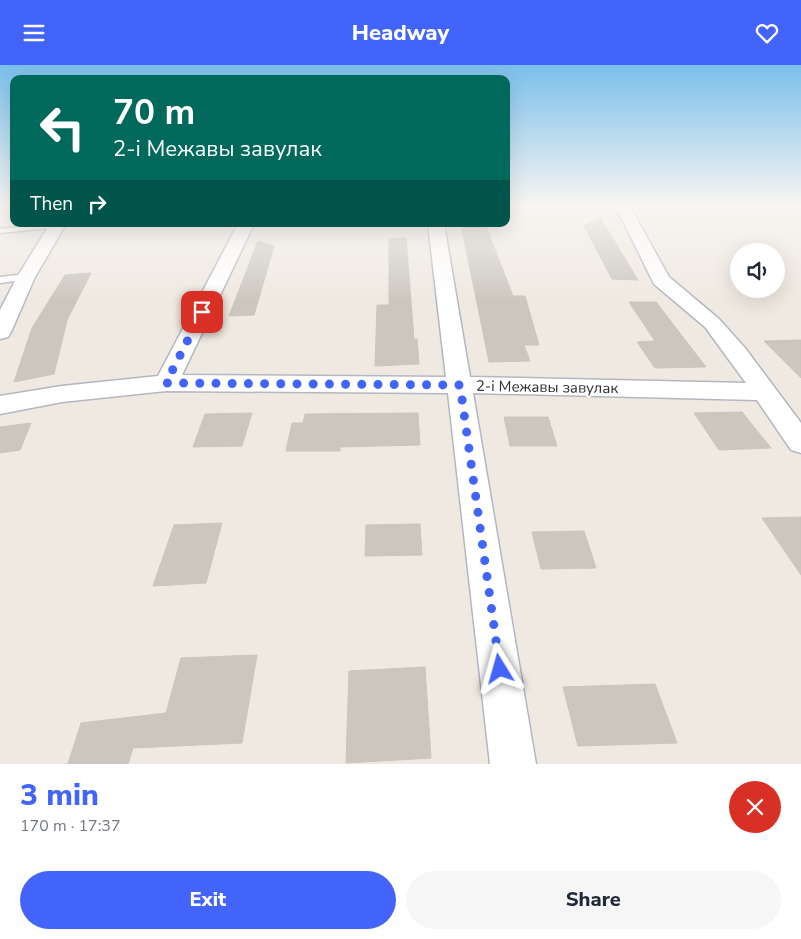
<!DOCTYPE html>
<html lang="en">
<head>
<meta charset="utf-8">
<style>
  :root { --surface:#fff; --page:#f6f6f7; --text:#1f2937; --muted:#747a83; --accent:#4264fb }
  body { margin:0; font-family:"Nunito Sans",sans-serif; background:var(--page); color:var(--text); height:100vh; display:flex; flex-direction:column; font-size:19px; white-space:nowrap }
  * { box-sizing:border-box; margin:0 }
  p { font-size:16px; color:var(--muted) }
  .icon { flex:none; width:28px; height:28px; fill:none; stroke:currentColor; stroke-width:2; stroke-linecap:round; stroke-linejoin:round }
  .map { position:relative; height:699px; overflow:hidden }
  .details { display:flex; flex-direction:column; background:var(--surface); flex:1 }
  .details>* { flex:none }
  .guide { position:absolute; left:10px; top:10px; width:500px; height:152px; border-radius:10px; box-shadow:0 5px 20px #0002; background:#00695c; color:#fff; overflow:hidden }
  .tools { position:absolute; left:730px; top:178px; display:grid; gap:10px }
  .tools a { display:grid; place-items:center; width:55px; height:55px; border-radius:50%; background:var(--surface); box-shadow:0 5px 20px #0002; font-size:25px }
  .pin { position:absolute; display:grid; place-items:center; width:42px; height:42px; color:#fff; margin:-21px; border-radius:10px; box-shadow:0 2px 8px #0006 }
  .me { position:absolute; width:55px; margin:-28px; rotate:352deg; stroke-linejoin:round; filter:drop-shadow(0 0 4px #0008) }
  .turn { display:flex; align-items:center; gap:18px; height:105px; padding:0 20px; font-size:22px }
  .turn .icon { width:65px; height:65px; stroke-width:2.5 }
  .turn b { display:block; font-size:35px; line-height:42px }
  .then { display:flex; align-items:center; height:48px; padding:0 20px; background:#0003; gap:10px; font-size:19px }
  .round { display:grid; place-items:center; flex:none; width:52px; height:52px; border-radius:26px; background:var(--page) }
  .summary { display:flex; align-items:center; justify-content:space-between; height:85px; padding:0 20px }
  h1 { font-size:30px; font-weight:800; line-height:38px; color:var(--accent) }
  .cta { display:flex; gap:10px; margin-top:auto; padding:10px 20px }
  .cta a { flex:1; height:58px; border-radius:30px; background:var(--accent); color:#fff; font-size:20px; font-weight:800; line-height:58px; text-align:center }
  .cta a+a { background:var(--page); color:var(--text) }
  header { display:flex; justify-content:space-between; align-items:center; height:65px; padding:0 20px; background:var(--accent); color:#fff; font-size:22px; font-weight:800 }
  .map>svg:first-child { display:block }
  .building { fill:#cbc7bf; stroke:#cbc5ba }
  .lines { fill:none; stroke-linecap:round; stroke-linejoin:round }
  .lane-casing { stroke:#b4b7c1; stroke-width:3 }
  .street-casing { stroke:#b4b7c1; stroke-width:3 }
  .lane { fill:#fff; fill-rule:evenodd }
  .street { fill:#fff; fill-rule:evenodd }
  .route { stroke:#4264fb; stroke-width:9; stroke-dasharray:0 16.2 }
  .labels { text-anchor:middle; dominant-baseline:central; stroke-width:4; stroke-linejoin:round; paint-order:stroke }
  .street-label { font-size:15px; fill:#2e2e2e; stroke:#fff }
</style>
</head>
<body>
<header><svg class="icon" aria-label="menu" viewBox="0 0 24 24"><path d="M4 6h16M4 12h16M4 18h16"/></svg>Headway<svg class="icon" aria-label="heart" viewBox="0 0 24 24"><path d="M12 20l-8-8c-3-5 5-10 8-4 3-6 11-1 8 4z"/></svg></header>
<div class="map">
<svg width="801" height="699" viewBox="0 0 801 699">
  <rect width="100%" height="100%" fill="#efe9e1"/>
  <!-- building -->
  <g class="building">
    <polygon points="600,152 638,215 612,214 584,161"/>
    <polygon points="461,159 485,159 513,231 525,231 539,280 524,280 530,296 489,297"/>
    <polygon points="406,173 414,274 417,274 419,299 375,301 377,240 389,240 389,174"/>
    <polygon points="258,176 274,181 254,250 229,251"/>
    <polygon points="91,208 67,255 54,309 14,317 32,263 65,210"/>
    <polygon points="629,237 656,237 706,302 655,303 637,277 655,276"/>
    <polygon points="801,275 801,313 764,276"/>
    <polygon points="742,347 771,383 719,385 694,348"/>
    <polygon points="252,348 242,381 193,382 205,349"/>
    <polygon points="418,348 420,380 340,382 340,386 286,386 292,358 303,358 305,349"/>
    <polygon points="504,352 548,352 557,381 510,381"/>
    <polygon points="31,358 20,385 0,388 0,362"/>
    <polygon points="801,452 801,510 762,453"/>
    <polygon points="222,458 206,518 153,521 174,460"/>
    <polygon points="420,459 422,490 365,491 366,460"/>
    <polygon points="584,466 596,503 541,504 532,467"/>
    <polygon points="257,590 242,678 133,683 128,699 68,699 81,658 166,648 181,593"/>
    <polygon points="425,602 431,693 346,698 349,606"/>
    <polygon points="655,619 677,678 578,681 563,622"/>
  </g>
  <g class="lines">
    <defs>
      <g id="lane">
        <polygon points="47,159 61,160 57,162 0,168 0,164"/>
        <polygon points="26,209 30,212 29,214 0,218 0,212"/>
      </g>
      <g id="street">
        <polygon points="609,139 625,139 633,147 669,212 719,254 745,283 801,358 801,388 791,385 757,335 473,328 536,699 490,699 448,328 166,326 62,337 0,349 0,331 62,321 158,311 238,159 254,159 182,310 446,312 428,159 444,159 470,312 746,318 705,262 654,219 621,152"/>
        <polygon points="50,159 66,159 35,212 11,267 8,272 0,274 0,245 17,212"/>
      </g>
    </defs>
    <!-- lane casing -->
    <use href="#lane" class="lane-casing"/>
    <!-- street casing -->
    <use href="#street" class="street-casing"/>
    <!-- lane -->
    <use href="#lane" class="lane"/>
    <!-- street -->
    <use href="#street" class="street"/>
  </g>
  <!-- sky -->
  <linearGradient id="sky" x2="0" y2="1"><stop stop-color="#7abfeb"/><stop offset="0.59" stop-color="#f8f5f2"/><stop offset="1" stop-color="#f8f5f2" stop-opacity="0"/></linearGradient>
  <rect width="801" height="237" fill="url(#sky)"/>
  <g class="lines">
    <!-- route -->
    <polyline class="route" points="202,247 166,318 460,320 500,604"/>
  </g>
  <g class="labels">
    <!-- street labels -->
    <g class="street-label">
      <text transform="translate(547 322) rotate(1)">2-і Межавы завулак</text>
    </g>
  </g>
</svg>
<div class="tools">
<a><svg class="icon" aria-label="sound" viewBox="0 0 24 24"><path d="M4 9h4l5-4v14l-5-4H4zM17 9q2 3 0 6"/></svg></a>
</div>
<div class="pin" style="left:202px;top:247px;background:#d93025"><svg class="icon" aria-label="arrive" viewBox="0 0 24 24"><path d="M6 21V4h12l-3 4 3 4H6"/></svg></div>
<svg class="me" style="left:500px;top:604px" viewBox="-20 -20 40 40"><path d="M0-17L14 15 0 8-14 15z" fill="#4264fb" stroke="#fff" stroke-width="4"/></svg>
<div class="guide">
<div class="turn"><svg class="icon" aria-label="left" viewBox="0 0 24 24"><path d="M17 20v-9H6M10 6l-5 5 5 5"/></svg><div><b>70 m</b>2-і Межавы завулак</div></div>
<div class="then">Then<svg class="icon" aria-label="right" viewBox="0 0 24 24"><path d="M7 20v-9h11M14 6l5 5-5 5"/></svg></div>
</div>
</div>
<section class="details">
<div class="summary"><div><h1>3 min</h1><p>170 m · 17:37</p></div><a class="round" style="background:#d93025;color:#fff"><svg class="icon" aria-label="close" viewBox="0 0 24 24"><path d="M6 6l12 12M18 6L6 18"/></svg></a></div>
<div class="cta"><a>Exit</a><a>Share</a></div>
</section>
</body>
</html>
